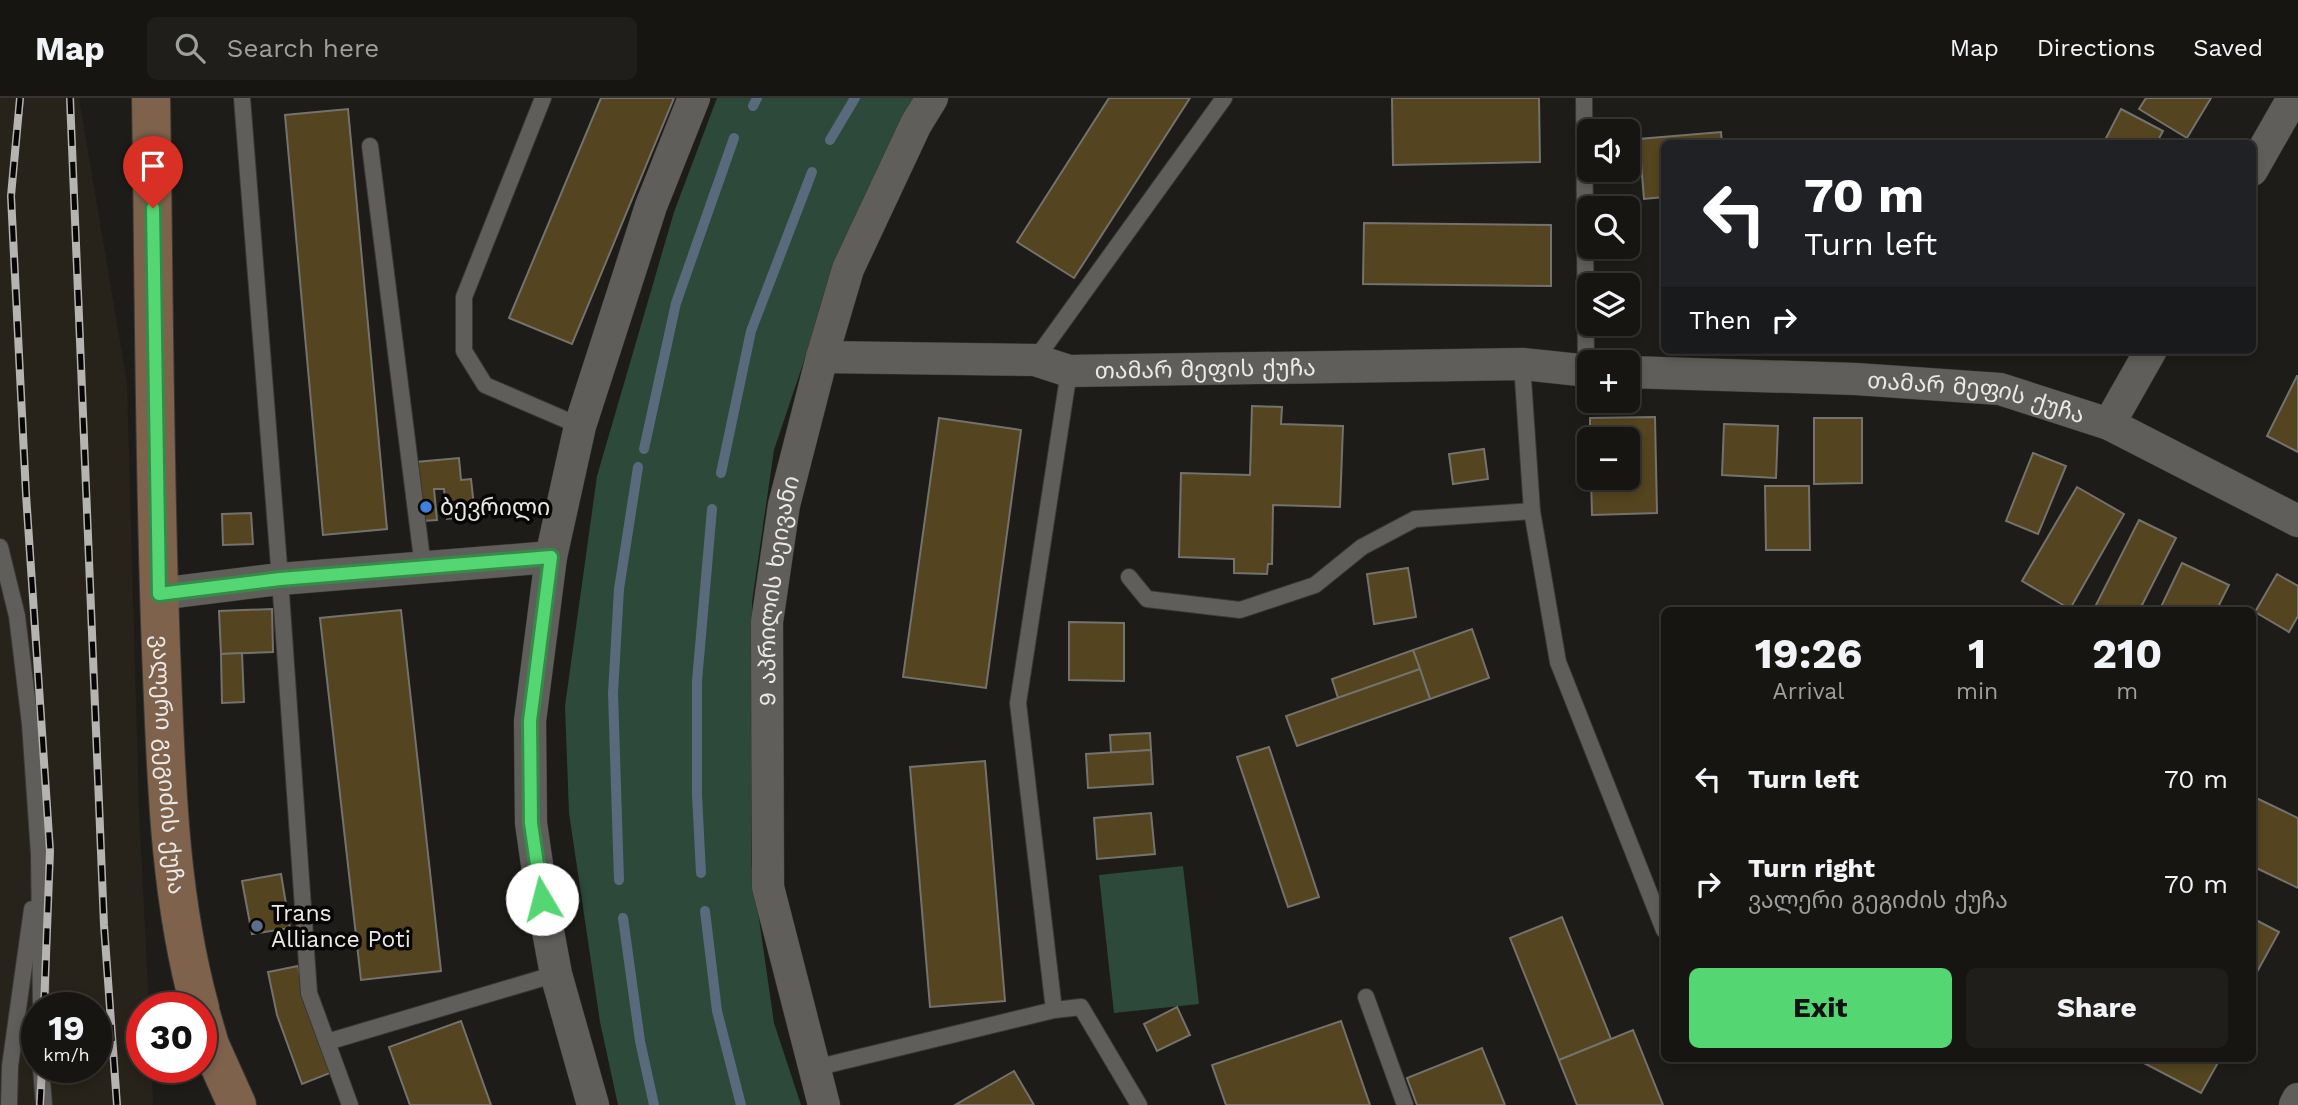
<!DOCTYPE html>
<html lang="en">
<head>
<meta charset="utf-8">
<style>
  :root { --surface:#161512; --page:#1f1e1b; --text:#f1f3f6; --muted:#9e9f9f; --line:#353432; --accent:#54d672 }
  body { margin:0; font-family:"Work Sans","Noto Sans Georgian",sans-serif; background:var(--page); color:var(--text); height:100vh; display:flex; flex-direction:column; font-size:26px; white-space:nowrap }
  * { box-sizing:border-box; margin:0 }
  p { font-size:23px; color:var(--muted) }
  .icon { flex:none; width:38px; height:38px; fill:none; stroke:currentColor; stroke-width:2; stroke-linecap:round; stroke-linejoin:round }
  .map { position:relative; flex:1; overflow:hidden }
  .details { position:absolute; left:1661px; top:509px; width:595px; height:455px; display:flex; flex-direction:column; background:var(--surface); border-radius:10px; box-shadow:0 4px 10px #0003,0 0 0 2px var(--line) }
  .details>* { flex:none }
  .guide { position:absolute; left:1661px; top:42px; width:595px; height:214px; border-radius:10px; box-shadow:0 4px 10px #0003,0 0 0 2px var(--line); background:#202124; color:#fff; overflow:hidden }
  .tools { position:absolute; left:1577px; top:21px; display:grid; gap:14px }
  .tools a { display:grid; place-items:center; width:63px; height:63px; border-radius:10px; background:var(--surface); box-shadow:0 4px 10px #0003,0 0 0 2px var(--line); font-size:35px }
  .speed { position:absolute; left:21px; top:894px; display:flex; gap:14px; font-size:35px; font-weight:700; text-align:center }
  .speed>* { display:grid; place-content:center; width:91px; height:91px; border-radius:50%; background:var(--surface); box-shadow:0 4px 10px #0003,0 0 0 2px var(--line); line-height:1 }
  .speed small { font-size:18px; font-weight:400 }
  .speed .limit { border:10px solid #d22; background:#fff; color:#111 }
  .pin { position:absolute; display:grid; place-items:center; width:60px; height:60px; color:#fff; margin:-72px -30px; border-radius:50% 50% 50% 0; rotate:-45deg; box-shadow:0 0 7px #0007 }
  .pin .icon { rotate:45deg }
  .me { position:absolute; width:77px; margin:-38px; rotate:352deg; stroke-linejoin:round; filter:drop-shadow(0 0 5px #0008) }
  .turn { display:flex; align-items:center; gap:24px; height:147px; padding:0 28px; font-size:32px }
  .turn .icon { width:91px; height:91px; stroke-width:2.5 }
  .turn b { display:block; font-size:49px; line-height:60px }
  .then { display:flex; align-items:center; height:66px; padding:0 28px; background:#0003; gap:14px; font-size:26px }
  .eta { display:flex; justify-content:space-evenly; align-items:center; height:119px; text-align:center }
  .eta b { font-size:42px; font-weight:700; line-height:49px }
  .action { display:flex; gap:14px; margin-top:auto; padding:14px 28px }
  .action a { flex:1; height:80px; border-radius:10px; background:var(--accent); color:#111; font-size:28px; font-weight:700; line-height:80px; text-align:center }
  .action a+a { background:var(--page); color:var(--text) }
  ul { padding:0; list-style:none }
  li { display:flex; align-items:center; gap:21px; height:105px; padding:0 28px }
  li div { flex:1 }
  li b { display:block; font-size:26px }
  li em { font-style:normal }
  header { display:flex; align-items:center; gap:42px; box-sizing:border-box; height:98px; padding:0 35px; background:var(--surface); border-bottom:2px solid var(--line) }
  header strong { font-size:33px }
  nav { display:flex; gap:38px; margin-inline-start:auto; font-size:24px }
  .search { width:490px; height:63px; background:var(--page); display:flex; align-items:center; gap:18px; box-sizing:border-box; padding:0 24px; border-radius:10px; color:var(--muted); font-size:26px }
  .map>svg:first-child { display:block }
  .built { fill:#27231a; fill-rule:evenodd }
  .green { fill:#2d4939 }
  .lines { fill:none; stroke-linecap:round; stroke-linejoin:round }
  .stream { stroke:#586a7c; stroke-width:10 }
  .building { fill:#54441f; stroke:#73726d; stroke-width:2 }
  .lane-casing { stroke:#393836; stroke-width:18 }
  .street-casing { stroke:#393836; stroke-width:33 }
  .secondary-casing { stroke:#393836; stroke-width:40 }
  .lane { stroke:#605e5a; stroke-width:16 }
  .street { stroke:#605e5a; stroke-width:32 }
  .secondary { stroke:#7e624c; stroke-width:38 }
  .rail-casing { stroke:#b5b4b1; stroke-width:8 }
  .rail { stroke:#070605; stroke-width:5; stroke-dasharray:16; stroke-linecap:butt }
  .route-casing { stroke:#378b4a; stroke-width:18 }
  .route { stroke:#54d672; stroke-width:12 }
  .shop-dot { fill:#3f7fe0; stroke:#070605; stroke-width:2.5 }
  .service-dot { fill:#5c6f8a; stroke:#070605; stroke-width:2.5 }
  .labels { text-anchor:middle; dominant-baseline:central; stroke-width:7; stroke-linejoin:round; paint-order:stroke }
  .street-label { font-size:23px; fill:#eae9e6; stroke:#070605 }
  .poi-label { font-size:23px; fill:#eae9e6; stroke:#070605; text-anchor:start }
</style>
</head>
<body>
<header>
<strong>Map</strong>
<div class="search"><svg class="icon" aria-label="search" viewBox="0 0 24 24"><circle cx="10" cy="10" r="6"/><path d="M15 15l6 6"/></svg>Search here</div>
<nav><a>Map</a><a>Directions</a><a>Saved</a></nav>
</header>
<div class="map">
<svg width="2298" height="1007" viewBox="0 0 2298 1007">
  <rect width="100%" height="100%" fill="#1d1c18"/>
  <!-- built -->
  <path class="built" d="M0,0H79L127,285L139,713L149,910H142V970H152L153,1007H0ZM37,910H96V970H37Z"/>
  <!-- green -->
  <g class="green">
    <polygon points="717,0 914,0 843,147 774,352 752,504 751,765 774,925 801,1007 618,1007 600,924 569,715 565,608 597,378 674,114"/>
    <polygon points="1183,768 1199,906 1114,915 1099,777"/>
  </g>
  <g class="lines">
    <!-- stream -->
    <g class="stream">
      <polyline points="753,8 757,0"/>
      <polyline points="830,42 855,0"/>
      <polyline points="644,351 676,205 734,40"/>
      <polyline points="721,375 751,233 812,74"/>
      <polyline points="701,775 697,697 697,583 712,411"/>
      <polyline points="619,782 613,595 619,491 638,369"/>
      <polyline points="705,813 717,913 741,1007"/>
      <polyline points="623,820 640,943 654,1007"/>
    </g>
  </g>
  <!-- building -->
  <g class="building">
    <polygon points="601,0 674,0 572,246 509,220"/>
    <polygon points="1109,0 1190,0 1074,180 1017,144"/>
    <polygon points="1392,0 1539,0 1540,64 1393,67"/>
    <polygon points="2146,0 2211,0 2187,40 2139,11"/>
    <polygon points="348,11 387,431 323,437 285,17"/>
    <polygon points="2121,11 2163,33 2156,46 2103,46"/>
    <polygon points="1721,34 1722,46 1664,46 1664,99 1644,101 1639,41"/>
    <polygon points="1364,125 1551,127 1551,188 1363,186"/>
    <polygon points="2297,278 2298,278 2298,354 2267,338"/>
    <polygon points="1252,308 1282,309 1281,326 1343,328 1340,409 1273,407 1272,466 1268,466 1267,476 1234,475 1234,461 1179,459 1181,375 1250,377"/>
    <polygon points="1655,319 1657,415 1592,417 1591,380 1628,380 1628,341 1590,341 1590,320"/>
    <polygon points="939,320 1021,332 986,590 903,579"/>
    <polygon points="1814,320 1862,320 1862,385 1814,386"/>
    <polygon points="1724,326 1778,328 1776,380 1722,377"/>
    <polygon points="1484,351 1488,381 1453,386 1449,356"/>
    <polygon points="2033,355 2066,368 2038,436 2006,423"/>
    <polygon points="459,360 461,382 471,381 475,418 447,421 444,391 434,391 437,422 422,423 416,364"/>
    <polygon points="1765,388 1809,388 1810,452 1766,452"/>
    <polygon points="2077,389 2124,416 2070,511 2022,483"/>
    <polygon points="251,415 253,446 223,447 222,416"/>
    <polygon points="2139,422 2176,440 2139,513 2097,513 2094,511"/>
    <polygon points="2182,465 2229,487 2216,513 2159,513"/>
    <polygon points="1408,470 1416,519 1374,526 1367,476"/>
    <polygon points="2277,476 2298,488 2298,518 2289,534 2255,514"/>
    <polygon points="272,511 273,554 221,556 219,513"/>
    <polygon points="401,512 441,873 361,882 320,520"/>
    <polygon points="1069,524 1124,525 1124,583 1069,582"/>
    <polygon points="1472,531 1489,580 1430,601 1413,552"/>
    <polygon points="1413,552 1420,571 1338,600 1332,581"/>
    <polygon points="242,555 244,604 222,605 221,556"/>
    <polygon points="1420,571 1430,601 1297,648 1286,618"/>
    <polygon points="1150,635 1151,652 1111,655 1110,637"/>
    <polygon points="1269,649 1319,799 1288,809 1237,659"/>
    <polygon points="1151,652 1153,686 1088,690 1086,656"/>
    <polygon points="985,663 1005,903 930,909 910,669"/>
    <polygon points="2252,698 2298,720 2298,790 2252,768"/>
    <polygon points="1151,715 1155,756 1097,761 1094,720"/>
    <polygon points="281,776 290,830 252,836 242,783"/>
    <polygon points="1562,819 1611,941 1559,962 1510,840"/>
    <polygon points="2252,820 2279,834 2252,883"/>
    <polygon points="298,868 307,911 330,975 302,986 277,917 268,874"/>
    <polygon points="1177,909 1190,937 1157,953 1144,926"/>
    <polygon points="461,923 491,1007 410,1007 389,949"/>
    <polygon points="1341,923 1370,1007 1226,1007 1212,967"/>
    <polygon points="1633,932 1663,1007 1577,1007 1559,962"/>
    <polygon points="1482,950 1505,1007 1417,1007 1407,980"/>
    <polygon points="2141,961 2220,961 2201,995 2140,963"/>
    <polygon points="1014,973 1034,1007 955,1007"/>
  </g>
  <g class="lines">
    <defs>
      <g id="lane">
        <polyline points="242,0 280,481 309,895 350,1007"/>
        <polyline points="543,0 464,199 464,253 485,287 580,328"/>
        <polyline points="1584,0 1586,273"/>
        <polyline points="370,48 423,469"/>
        <polyline points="1035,262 1224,0"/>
        <polyline points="1522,266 1532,413 1558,564 1664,832"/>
        <polyline points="0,449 17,518 30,626 39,756 41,910"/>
        <polyline points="1129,479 1147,501 1240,512 1315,487 1362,449 1415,421 1532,413"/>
        <polyline points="1366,899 1405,1007"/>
        <polyline points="1054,912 1018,605 1069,273"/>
        <polyline points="327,944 556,876"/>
        <polyline points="41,970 44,1007"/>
        <polyline points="815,970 1054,912 1081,909 1139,1007"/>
        <polyline points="9,1007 10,968 32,811"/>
      </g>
      <g id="street">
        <polyline points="2252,72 2293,0"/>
        <path id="s1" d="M822,259L1035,262L1069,273L1522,266L1589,273"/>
        <path id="s2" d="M1628,274L1856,281L2000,291L2109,326L2298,423"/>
        <polyline points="2109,326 2151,252"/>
        <polyline points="159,496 280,481 551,459"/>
        <polyline points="593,1007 556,876 542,801 531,725 530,623 551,459 580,328 651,108 694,0"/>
        <path id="s3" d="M824,1007L768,789L767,524L784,407L822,259L848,171L916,26L932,0"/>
        <polyline points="2295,1007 2298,1001"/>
      </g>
      <g id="secondary">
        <path id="s4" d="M151,0C154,184 154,368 161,552C166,672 168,794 200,910"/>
        <polyline points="201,916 210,947 237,1007"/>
      </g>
    </defs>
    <!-- lane casing -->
    <use href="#lane" class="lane-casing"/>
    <!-- street casing -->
    <use href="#street" class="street-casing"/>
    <!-- secondary casing -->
    <use href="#secondary" class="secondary-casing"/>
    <!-- lane -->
    <use href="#lane" class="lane"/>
    <!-- street -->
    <use href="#street" class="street"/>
    <!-- secondary -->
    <use href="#secondary" class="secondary"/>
    <defs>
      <g id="rail">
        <polyline points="20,0 11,98 26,396 50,753 44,910"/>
        <polyline points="70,0 104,827 117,1007"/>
        <polyline points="40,1007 42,970"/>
      </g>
    </defs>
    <!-- rail casing -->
    <use href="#rail" class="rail-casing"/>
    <!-- rail -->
    <use href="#rail" class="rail"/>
  </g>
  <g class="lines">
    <defs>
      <polyline id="route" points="153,110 159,496 280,481 551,459 530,623 531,725 542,801"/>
    </defs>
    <!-- route casing -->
    <use href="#route" class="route-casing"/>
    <!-- route -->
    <use href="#route" class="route"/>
  </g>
  <!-- markers -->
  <circle class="shop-dot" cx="426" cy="409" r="7"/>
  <circle class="service-dot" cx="257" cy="828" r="7"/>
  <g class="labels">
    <!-- street labels -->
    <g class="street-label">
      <text stroke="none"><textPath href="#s1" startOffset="385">თამარ მეფის ქუჩა</textPath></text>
      <text stroke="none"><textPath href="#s2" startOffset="350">თამარ მეფის ქუჩა</textPath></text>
      <text stroke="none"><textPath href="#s3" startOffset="522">9 აპრილის ხეივანი</textPath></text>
      <text stroke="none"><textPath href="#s4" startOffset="667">ვალერი გეგიძის ქუჩა</textPath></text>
    </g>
    <!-- poi labels -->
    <g class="poi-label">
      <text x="440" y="409">ბევრილი</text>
      <text x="271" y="815">Trans<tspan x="271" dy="26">Alliance Poti</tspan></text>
    </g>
  </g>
</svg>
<div class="tools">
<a><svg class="icon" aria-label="sound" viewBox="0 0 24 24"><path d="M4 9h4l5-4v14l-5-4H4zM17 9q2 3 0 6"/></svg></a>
<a><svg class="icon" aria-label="search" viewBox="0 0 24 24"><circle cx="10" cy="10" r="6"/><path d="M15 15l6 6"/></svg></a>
<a><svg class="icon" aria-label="layers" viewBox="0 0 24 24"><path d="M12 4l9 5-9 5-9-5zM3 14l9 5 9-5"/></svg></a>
<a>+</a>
<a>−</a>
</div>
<div class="speed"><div>19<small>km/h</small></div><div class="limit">30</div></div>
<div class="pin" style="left:153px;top:110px;background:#d93025"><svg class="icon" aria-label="arrive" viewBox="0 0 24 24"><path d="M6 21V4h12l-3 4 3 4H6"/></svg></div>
<svg class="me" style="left:542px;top:801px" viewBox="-20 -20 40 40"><circle r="19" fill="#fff"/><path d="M0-13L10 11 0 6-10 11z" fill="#54d672"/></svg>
<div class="guide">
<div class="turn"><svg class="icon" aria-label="left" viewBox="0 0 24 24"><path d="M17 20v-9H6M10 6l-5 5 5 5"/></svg><div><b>70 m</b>Turn left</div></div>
<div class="then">Then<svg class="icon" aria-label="right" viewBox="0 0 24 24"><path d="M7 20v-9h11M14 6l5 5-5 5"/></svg></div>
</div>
<section class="details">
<div class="eta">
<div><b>19:26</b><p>Arrival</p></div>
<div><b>1</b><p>min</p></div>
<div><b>210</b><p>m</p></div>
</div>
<ul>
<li><svg class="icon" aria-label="left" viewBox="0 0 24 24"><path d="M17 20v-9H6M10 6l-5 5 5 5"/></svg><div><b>Turn left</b></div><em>70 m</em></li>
<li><svg class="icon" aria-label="right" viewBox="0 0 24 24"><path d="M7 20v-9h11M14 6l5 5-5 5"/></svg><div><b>Turn right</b><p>ვალერი გეგიძის ქუჩა</p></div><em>70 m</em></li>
</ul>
<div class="action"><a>Exit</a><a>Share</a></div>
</section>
</div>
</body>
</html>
